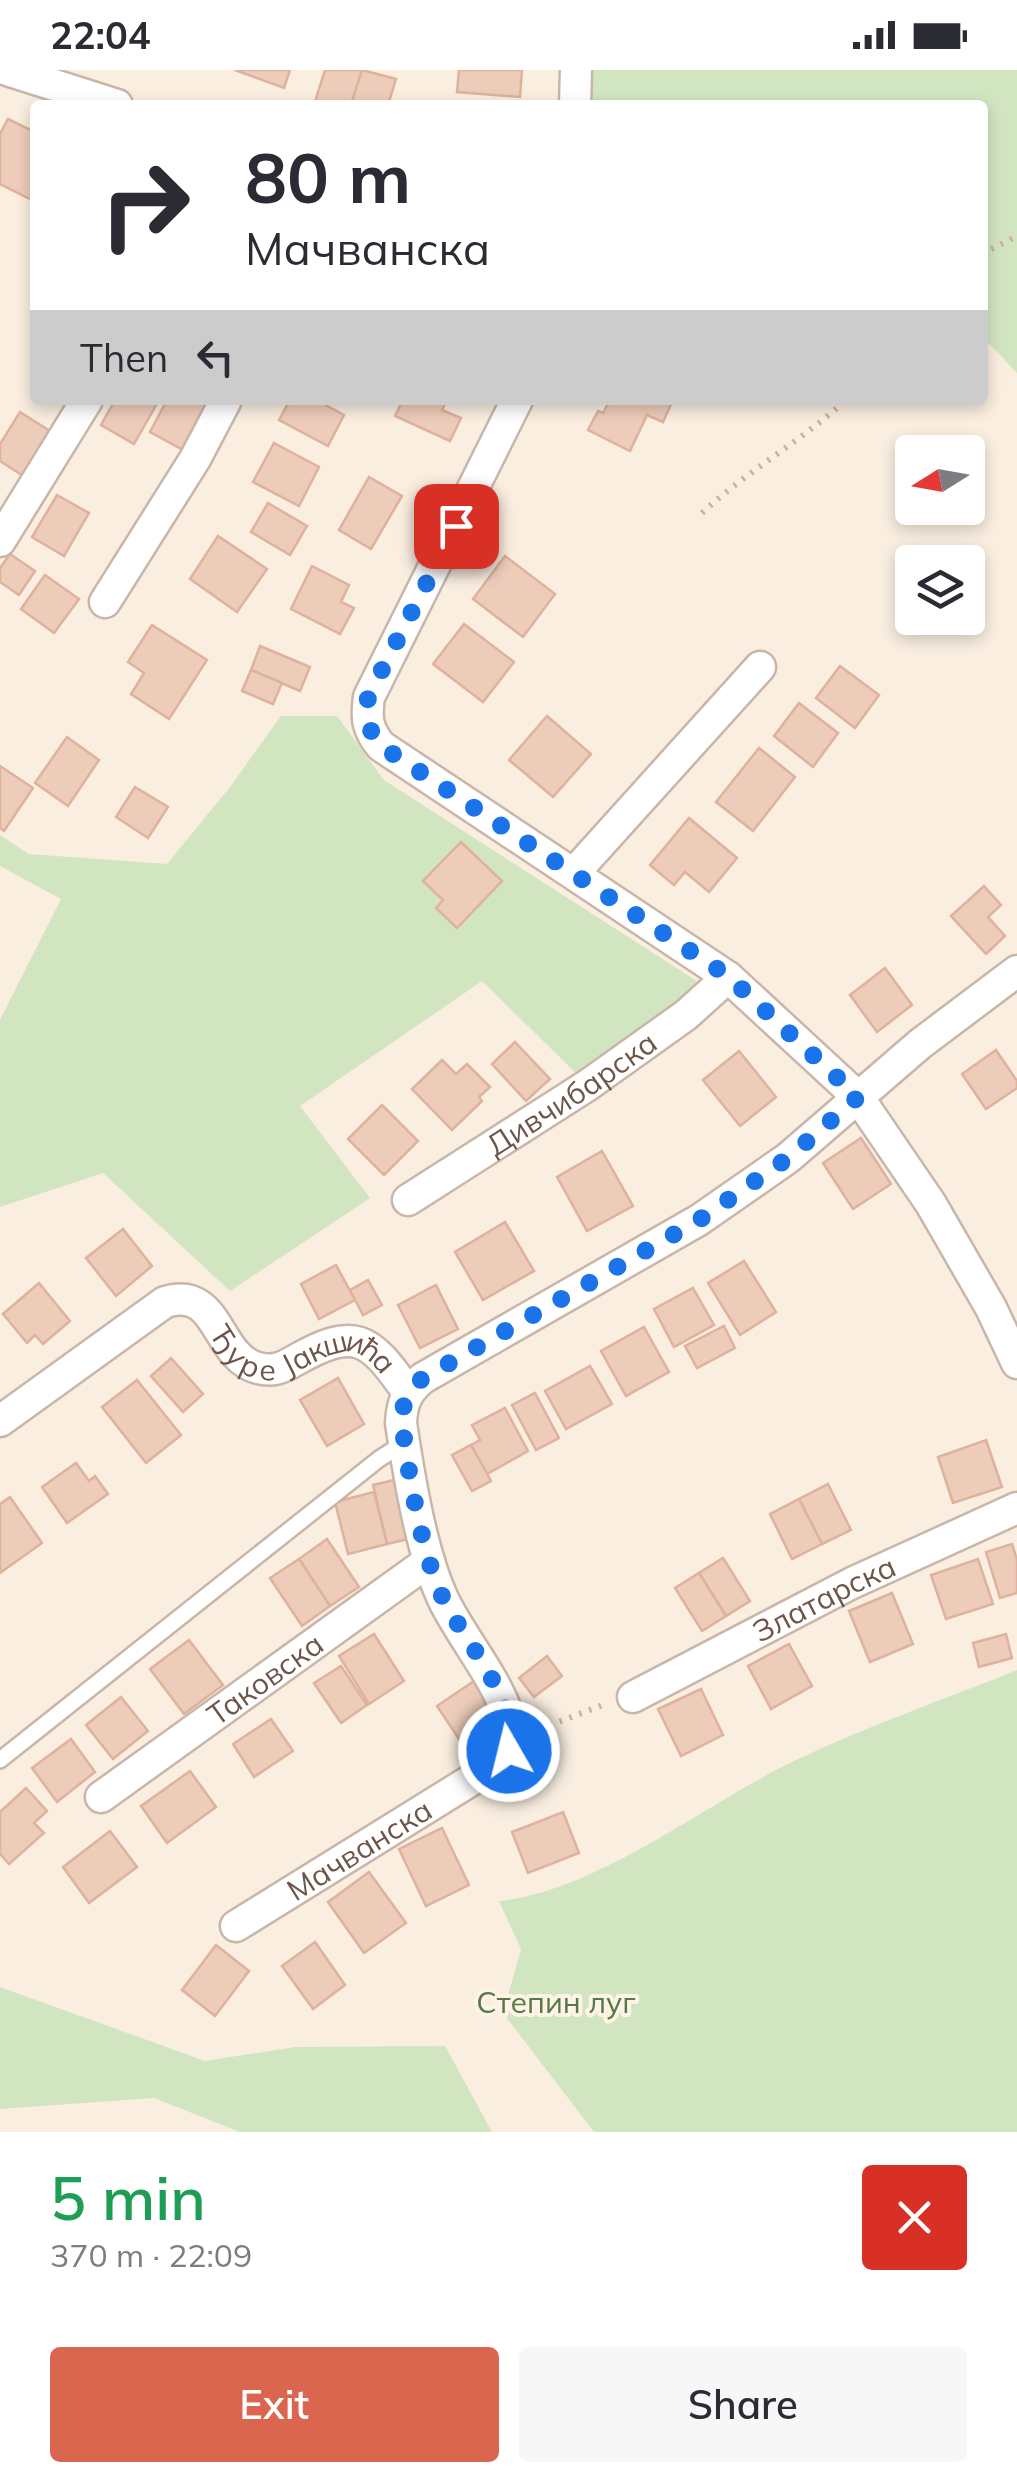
<!DOCTYPE html>
<html lang="en">
<head>
<meta charset="utf-8">
<style>
  :root { --surface:#fff; --page:#f7f7f7; --text:#2b2b33; --muted:#7c7c81; --accent:#db664f }
  body { margin:0; font-family:Mulish,sans-serif; background:var(--page); color:var(--text); height:100vh; display:flex; flex-direction:column; font-size:38px; white-space:nowrap }
  * { box-sizing:border-box; margin:0 }
  p { font-size:32px; color:var(--muted) }
  .icon { flex:none; width:55px; height:55px; fill:none; stroke:currentColor; stroke-width:2; stroke-linecap:round; stroke-linejoin:round }
  .map { position:relative; height:2062px; overflow:hidden }
  .panel { display:flex; flex-direction:column; background:var(--surface); flex:1 }
  .panel>* { flex:none }
  .guide { position:absolute; left:30px; top:30px; width:958px; height:305px; border-radius:10px; box-shadow:0 5px 15px #0003; background:#fff; color:var(--text); overflow:hidden }
  .needle { width:65px; rotate:259deg }
  .tools { position:absolute; left:895px; top:365px; display:grid; gap:20px }
  .tools a { display:grid; place-items:center; width:90px; height:90px; border-radius:10px; background:var(--surface); box-shadow:0 5px 15px #0003; font-size:50px }
  .pin { position:absolute; display:grid; place-items:center; width:85px; height:85px; color:#fff; margin:-42px; border-radius:20px; box-shadow:0 5px 15px #0006 }
  .me { position:absolute; width:110px; margin:-55px; rotate:352deg; stroke-linejoin:round; filter:drop-shadow(0 0 8px #0008) }
  .turn { display:flex; align-items:center; gap:35px; height:210px; padding:0 50px; font-size:45px }
  .turn .icon { width:130px; height:130px; stroke-width:2.5 }
  .turn b { display:block; font-size:70px; line-height:85px }
  .then { display:flex; align-items:center; height:95px; padding:0 50px; background:#0003; gap:20px; font-size:38px }
  .round { display:grid; place-items:center; flex:none; width:105px; height:105px; border-radius:10px; background:var(--page) }
  .overview { display:flex; align-items:center; justify-content:space-between; height:170px; padding:0 50px }
  h1 { font-size:60px; font-weight:600; line-height:75px; color:#1e9e55 }
  .action { display:flex; gap:20px; margin-top:auto; padding:20px 50px }
  .action a { flex:1; height:115px; border-radius:10px; background:var(--accent); color:#fff; font-size:40px; font-weight:600; line-height:115px; text-align:center }
  .action a+a { background:var(--page); color:var(--text) }
  .status { display:flex; justify-content:space-between; align-items:center; height:70px; padding:0 50px; background:var(--surface); direction:ltr }
  .status svg { height:28px; fill:currentColor }
  .map>svg:first-child { display:block }
  .green { fill:#d2e5c1 }
  .building { fill:#edccba; stroke:#deb29c; stroke-width:2.5 }
  .lines { fill:none; stroke-linecap:round; stroke-linejoin:round }
  .lane-casing { stroke:#c9b6a9; stroke-width:20 }
  .street-casing { stroke:#c9b6a9; stroke-width:35 }
  .path { stroke:#d1af9e; stroke-width:6; stroke-dasharray:2.5 8; stroke-linecap:butt }
  .lane { stroke:#fff; stroke-width:15 }
  .street { stroke:#fff; stroke-width:30 }
  .route { stroke:#1a73e8; stroke-width:18; stroke-dasharray:0 32.4 }
  .labels { text-anchor:middle; dominant-baseline:central; stroke-width:8; stroke-linejoin:round; paint-order:stroke }
  .street-label { font-size:30px; fill:#6e554a; stroke:#fdf3e6 }
  .park-label { font-size:30px; fill:#577946; stroke:#fdf3e6 }
</style>
</head>
<body>
<div class="status"><b>22:04</b><svg viewBox="0 0 49 12"><path d="M0 12V9h3v3zM5 12V6h3v6zM10 12V3h3v9zM15 12V0h3v12zM26 1h20v11H26zM47 4h2v5h-2z"/></svg></div>
<div class="map">
<svg width="1017" height="2062" viewBox="0 0 1017 2062">
  <rect width="100%" height="100%" fill="#faeee0"/>
  <!-- green -->
  <g class="green">
    <polygon points="581,0 1017,0 1017,303 983,267 982,35 580,35"/>
    <polygon points="281,646 337,646 384,710 703,915 588,1015 482,911 300,1036 370,1128 230,1221 103,1103 0,1137 0,950 61,829 0,796 0,765 29,784 167,794 230,717"/>
    <path d="M1017,1600V2062H594L503,1943L521,1879L499,1831C597,1821 702,1736 792,1692C864,1657 943,1630 1017,1600Z"/>
    <polygon points="0,1917 205,1991 295,1977 445,1976 492,2062 240,2062 154,2028 0,2039"/>
  </g>
  <!-- building -->
  <g class="building">
    <polygon points="235,0 290,0 284,18"/>
    <polygon points="325,0 362,0 351,35 314,35"/>
    <polygon points="362,0 396,9 388,35 351,35"/>
    <polygon points="459,0 522,0 520,27 457,22"/>
    <polygon points="8,49 35,62 35,123 32,130 0,114 0,64"/>
    <polygon points="115,330 159,330 134,374 101,355"/>
    <polygon points="167,330 210,330 183,380 150,362"/>
    <polygon points="290,330 316,330 344,345 328,376 279,350"/>
    <polygon points="403,330 447,330 442,340 461,348 450,371 395,346"/>
    <polygon points="610,330 673,330 663,352 647,345 630,381 588,360 598,341 603,343"/>
    <polygon points="20,342 53,363 25,407 0,391 0,374"/>
    <polygon points="274,373 319,397 299,436 253,412"/>
    <polygon points="369,407 402,426 371,479 339,460"/>
    <polygon points="57,425 89,443 64,486 32,467"/>
    <polygon points="268,433 307,456 290,485 251,462"/>
    <polygon points="218,466 267,499 237,542 190,509"/>
    <polygon points="10,484 35,501 19,525 0,512 0,498"/>
    <polygon points="505,486 555,524 523,567 473,529"/>
    <polygon points="312,496 349,515 341,532 354,538 340,564 291,539"/>
    <polygon points="45,505 79,529 54,563 21,539"/>
    <polygon points="464,554 514,592 483,632 433,594"/>
    <polygon points="152,555 207,590 169,649 131,624 144,603 128,592"/>
    <polygon points="260,576 310,597 300,621 251,600"/>
    <polygon points="840,596 879,625 855,658 816,628"/>
    <polygon points="251,600 282,613 273,634 242,621"/>
    <polygon points="799,633 838,663 813,697 774,666"/>
    <polygon points="547,646 591,684 553,727 509,690"/>
    <polygon points="67,667 99,690 68,736 35,713"/>
    <polygon points="759,678 795,707 753,761 716,732"/>
    <polygon points="0,696 33,718 4,761 0,758"/>
    <polygon points="135,717 168,737 148,768 116,747"/>
    <polygon points="689,748 737,788 709,822 685,802 674,815 650,795"/>
    <polygon points="461,772 502,811 457,858 436,838 443,830 423,811"/>
    <polygon points="984,816 1001,835 988,847 1005,866 986,884 951,846"/>
    <polygon points="885,898 912,935 877,962 850,925"/>
    <polygon points="515,972 550,1009 526,1031 492,994"/>
    <polygon points="996,980 1017,1011 1017,1018 986,1039 962,1004"/>
    <polygon points="739,981 776,1027 740,1056 703,1010"/>
    <polygon points="442,990 456,1004 467,994 490,1017 479,1027 482,1031 452,1060 412,1019"/>
    <polygon points="382,1035 418,1071 384,1105 348,1069"/>
    <polygon points="861,1068 891,1114 853,1139 823,1093"/>
    <polygon points="602,1081 633,1136 587,1161 557,1107"/>
    <polygon points="505,1152 534,1201 483,1230 455,1182"/>
    <polygon points="123,1159 152,1196 116,1226 86,1188"/>
    <polygon points="744,1191 776,1242 740,1265 708,1213"/>
    <polygon points="336,1195 355,1230 319,1249 301,1214"/>
    <polygon points="368,1210 382,1235 363,1245 350,1220"/>
    <polygon points="39,1213 70,1251 43,1274 35,1265 27,1273 3,1244"/>
    <polygon points="436,1215 458,1259 420,1278 398,1235"/>
    <polygon points="693,1218 714,1255 674,1277 654,1239"/>
    <polygon points="724,1256 735,1278 697,1298 685,1276"/>
    <polygon points="644,1257 669,1302 626,1326 601,1281"/>
    <polygon points="171,1288 203,1324 183,1342 151,1306"/>
    <polygon points="590,1296 612,1334 566,1359 545,1321"/>
    <polygon points="338,1308 364,1354 327,1376 300,1330"/>
    <polygon points="137,1310 181,1365 146,1393 102,1337"/>
    <polygon points="535,1323 559,1368 536,1380 512,1335"/>
    <polygon points="505,1338 528,1381 487,1404 471,1375 480,1370 472,1355"/>
    <polygon points="986,1370 1002,1417 953,1433 938,1387"/>
    <polygon points="471,1375 491,1411 472,1421 452,1385"/>
    <polygon points="76,1393 89,1411 95,1406 108,1424 67,1453 42,1417"/>
    <polygon points="394,1410 408,1469 387,1474 373,1415"/>
    <polygon points="828,1414 851,1460 822,1474 799,1429"/>
    <polygon points="374,1422 387,1474 348,1484 335,1432"/>
    <polygon points="10,1427 42,1473 0,1503 0,1434"/>
    <polygon points="799,1429 822,1474 792,1489 770,1444"/>
    <polygon points="327,1469 359,1517 330,1536 299,1489"/>
    <polygon points="1012,1474 1017,1490 1017,1523 1000,1528 986,1482"/>
    <polygon points="723,1488 750,1531 726,1546 699,1503"/>
    <polygon points="299,1489 330,1536 302,1556 270,1508"/>
    <polygon points="978,1489 993,1534 946,1549 931,1505"/>
    <polygon points="699,1503 726,1546 702,1561 675,1518"/>
    <polygon points="892,1523 913,1574 870,1592 849,1541"/>
    <polygon points="374,1564 404,1611 369,1634 339,1586"/>
    <polygon points="1006,1564 1012,1588 979,1597 973,1573"/>
    <polygon points="189,1570 223,1615 184,1644 150,1599"/>
    <polygon points="789,1574 812,1616 771,1639 748,1596"/>
    <polygon points="547,1586 562,1606 534,1627 519,1608"/>
    <polygon points="341,1596 367,1635 341,1653 314,1613"/>
    <polygon points="474,1611 496,1644 459,1669 437,1636"/>
    <polygon points="701,1619 723,1665 681,1686 658,1639"/>
    <polygon points="121,1627 148,1661 113,1689 86,1655"/>
    <polygon points="271,1649 293,1681 254,1707 233,1674"/>
    <polygon points="71,1669 95,1702 57,1732 32,1698"/>
    <polygon points="190,1701 216,1737 167,1773 141,1736"/>
    <polygon points="26,1718 47,1741 34,1753 44,1763 9,1794 0,1784 0,1742"/>
    <polygon points="563,1742 579,1783 528,1803 512,1762"/>
    <polygon points="442,1758 469,1815 426,1836 399,1779"/>
    <polygon points="110,1761 137,1797 89,1833 63,1797"/>
    <polygon points="369,1802 406,1853 364,1883 328,1832"/>
    <polygon points="315,1872 345,1915 313,1939 282,1896"/>
    <polygon points="216,1875 249,1901 215,1946 182,1920"/>
  </g>
  <g class="lines">
    <defs>
      <polyline id="lane" points="0,1690 379,1389 404,1373"/>
      <g id="street">
        <polyline points="7,0 117,35"/>
        <polyline points="575,35 576,0"/>
        <path d="M517,330L369,627C366,648 367,659 381,676L728,907L858,1027L931,1134L991,1238L1017,1293"/>
        <polyline points="0,471 87,330"/>
        <polyline points="105,532 195,389 226,330"/>
        <polyline points="575,802 760,597"/>
        <path id="s1" d="M408,1130L588,1015L686,945L728,907"/>
        <path id="s2" d="M0,1351L165,1232C220,1215 215,1287 258,1298C272,1302 282,1298 294,1291C355,1256 369,1267 407,1321"/>
        <path id="s3" d="M633,1627L852,1513L1017,1438"/>
        <path id="s4" d="M101,1727L429,1491"/>
        <path id="s5" d="M236,1856L502,1691C512,1677 514,1664 509,1648C495,1606 465,1572 445,1533C422,1487 409,1406 401,1353C402,1332 407,1321 423,1308L699,1150L788,1088L920,974L1017,901"/>
      </g>
    </defs>
    <!-- lane casing -->
    <use href="#lane" class="lane-casing"/>
    <!-- street casing -->
    <use href="#street" class="street-casing"/>
    <!-- path -->
    <g class="path">
      <polyline points="982,184 1017,166"/>
      <path d="M702,443C747,401 800,372 846,330"/>
      <polyline points="540,1659 608,1633"/>
    </g>
    <!-- lane -->
    <use href="#lane" class="lane"/>
    <!-- street -->
    <use href="#street" class="street"/>
  </g>
  <g class="lines">
    <!-- route -->
    <path class="route" d="M456,456L368,627C366,648 367,659 381,676L728,906L858,1027L788,1088L699,1150L423,1308C407,1321 402,1332 402,1354C409,1405 422,1489 446,1534C467,1573 521,1636 509,1681"/>
  </g>
  <g class="labels">
    <!-- street labels -->
    <g class="street-label">
      <text stroke="none"><textPath href="#s1" startOffset="195">Дивчибарска</textPath></text>
      <text stroke="none"><textPath href="#s2" startOffset="372">Ђуре Јакшића</textPath></text>
      <text stroke="none"><textPath href="#s3" startOffset="215">Златарска</textPath></text>
      <text stroke="none"><textPath href="#s4" startOffset="202">Таковска</textPath></text>
      <text stroke="none"><textPath href="#s5" startOffset="145">Мачванска</textPath></text>
    </g>
    <!-- park labels -->
    <g class="park-label">
      <text x="556" y="1932">Степин луг</text>
    </g>
  </g>
</svg>
<div class="tools">
<a><svg class="needle" viewBox="-14 -14 28 28"><path d="M0-13l5 13h-10z" fill="#e53935"/><path d="M0 13l5-13h-10z" fill="#7c7c81"/></svg></a>
<a><svg class="icon" aria-label="layers" viewBox="0 0 24 24"><path d="M12 4l9 5-9 5-9-5zM3 14l9 5 9-5"/></svg></a>
</div>
<div class="pin" style="left:456px;top:456px;background:#d93025"><svg class="icon" aria-label="arrive" viewBox="0 0 24 24"><path d="M6 21V4h12l-3 4 3 4H6"/></svg></div>
<svg class="me" style="left:509px;top:1681px" viewBox="-20 -20 40 40"><circle r="17" fill="#1a73e8" stroke="#fff" stroke-width="3"/><path d="M0-11L8 9 0 5-8 9z" fill="#fff"/></svg>
<div class="guide">
<div class="turn"><svg class="icon" aria-label="right" viewBox="0 0 24 24"><path d="M7 20v-9h11M14 6l5 5-5 5"/></svg><div><b>80 m</b>Мачванска</div></div>
<div class="then">Then<svg class="icon" aria-label="left" viewBox="0 0 24 24"><path d="M17 20v-9H6M10 6l-5 5 5 5"/></svg></div>
</div>
</div>
<section class="panel">
<div class="overview"><div><h1>5 min</h1><p>370 m · 22:09</p></div><a class="round" style="background:#d93025;color:#fff"><svg class="icon" aria-label="close" viewBox="0 0 24 24"><path d="M6 6l12 12M18 6L6 18"/></svg></a></div>
<div class="action"><a>Exit</a><a>Share</a></div>
</section>
</body>
</html>
